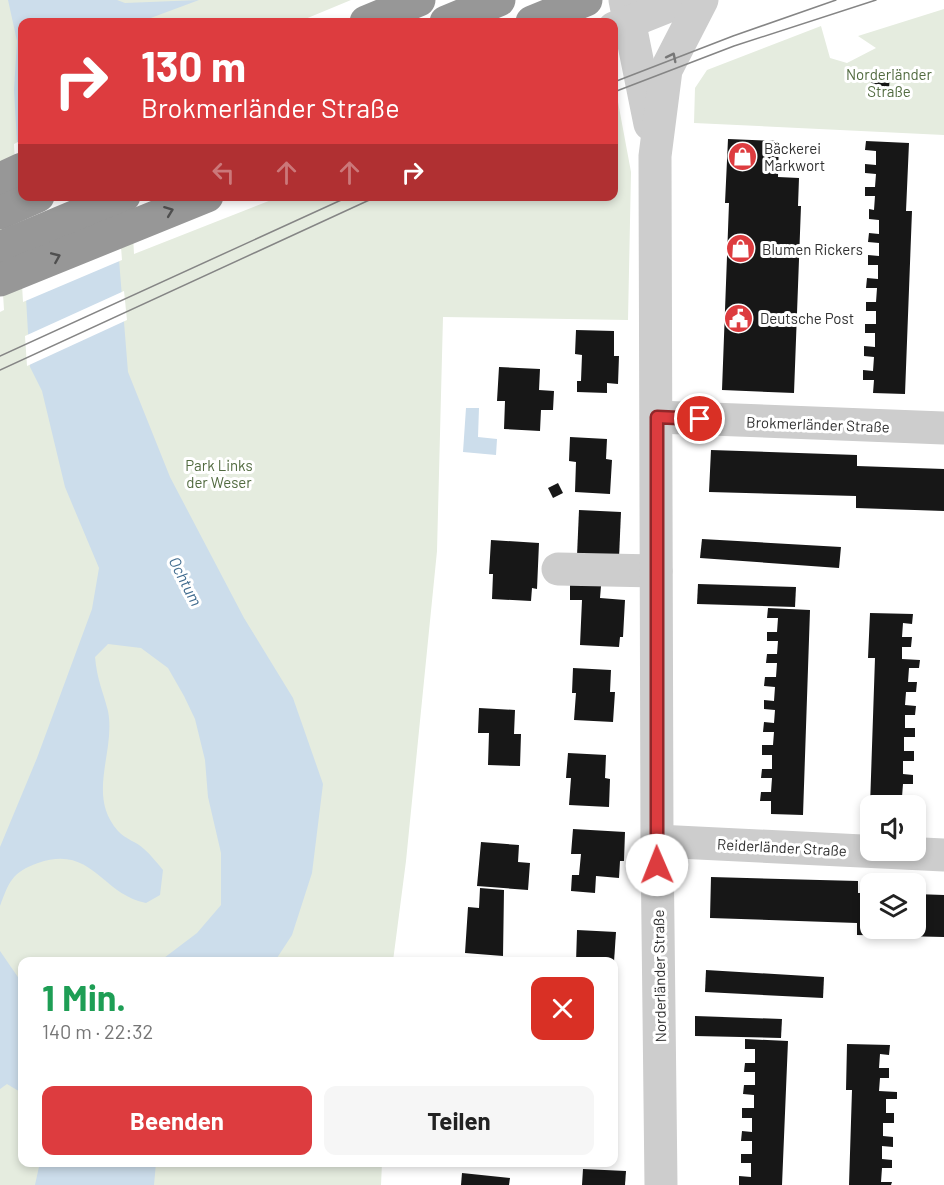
<!DOCTYPE html>
<html lang="de">
<head>
<meta charset="utf-8">
<style>
  :root { --surface:#fff; --page:#f6f6f6; --text:#222; --muted:#767676; --accent:#dd3c3f }
  body { margin:0; font-family:Barlow,sans-serif; background:var(--page); color:var(--text); height:100vh; display:flex; flex-direction:column; font-size:22px; white-space:nowrap }
  * { box-sizing:border-box; margin:0 }
  p { font-size:20px; color:var(--muted) }
  .icon { flex:none; width:33px; height:33px; fill:none; stroke:currentColor; stroke-width:2; stroke-linecap:round; stroke-linejoin:round }
  .map { position:relative; flex:1; overflow:hidden }
  .drawer { position:absolute; left:18px; top:957px; width:600px; height:210px; display:flex; flex-direction:column; background:var(--surface); border-radius:12px; box-shadow:0 3px 9px #0003 }
  .drawer>* { flex:none }
  .hud { position:absolute; left:18px; top:18px; width:600px; height:183px; border-radius:12px; box-shadow:0 3px 9px #0003; background:#dd3c3f; color:#fff; overflow:hidden }
  .fabs { position:absolute; left:860px; top:795px; display:grid; gap:12px }
  .fabs a { display:grid; place-items:center; width:66px; height:66px; border-radius:12px; background:var(--surface); box-shadow:0 3px 9px #0003; font-size:30px }
  .pin { position:absolute; display:grid; place-items:center; width:51px; height:51px; color:#fff; margin:-26px; border:3px solid #fff; border-radius:50%; box-shadow:0 2px 6px #0007 }
  .me { position:absolute; width:66px; margin:-33px; rotate:359deg; stroke-linejoin:round; filter:drop-shadow(0 0 4px #0008) }
  .turn { display:flex; align-items:center; gap:21px; height:126px; padding:0 24px; font-size:27px }
  .turn .icon { width:78px; height:78px; stroke-width:2.5 }
  .turn b { display:block; font-size:42px; line-height:51px }
  .lanes { display:flex; align-items:center; height:57px; padding:0 24px; background:#0003; justify-content:center; gap:30px; direction:ltr }
  .lanes .off { opacity:.35 }
  .round { display:grid; place-items:center; flex:none; width:63px; height:63px; border-radius:12px; background:var(--page) }
  .head { display:flex; align-items:center; justify-content:space-between; height:102px; padding:0 24px }
  h1 { font-size:36px; font-weight:700; line-height:45px; color:#1e9e55 }
  .cta { display:flex; gap:12px; margin-top:auto; padding:12px 24px }
  .cta a { flex:1; height:69px; border-radius:12px; background:var(--accent); color:#fff; font-size:24px; font-weight:700; line-height:69px; text-align:center }
  .cta a+a { background:var(--page); color:var(--text) }
  .map>svg:first-child { display:block }
  .green { fill:#e5ecdf }
  .water { fill:#ccddeb }
  .pier { fill:#fff }
  .building { fill:#171717 }
  .lines { fill:none; stroke-linecap:round; stroke-linejoin:round }
  .minor { stroke:#cdcdcd; stroke-width:33 }
  .highway { stroke:#979797; stroke-width:33 }
  .tram { stroke:#858585; stroke-width:1.5 }
  .oneway { stroke:#777 }
  .oneway2 { stroke:#4f4f4f }
  .route-casing { stroke:#902729; stroke-width:15 }
  .route { stroke:#dd3c3f; stroke-width:10 }
  .labels { text-anchor:middle; dominant-baseline:central; stroke-width:6; stroke-linejoin:round; paint-order:stroke }
  .park-label { font-size:15px; fill:#516a3f; stroke:#fff }
  .poi-label { font-size:15px; fill:#303030; stroke:#fff; text-anchor:start }
  .street-label { font-size:15px; fill:#303030; stroke:#fff }
  .water-label { font-size:16px; font-style:italic; fill:#416c8f; stroke:#fff }
</style>
</head>
<body>
<div class="map">
<svg width="944" height="1185" viewBox="0 0 944 1185">
  <rect width="100%" height="100%" fill="#fff"/>
  <!-- green -->
  <g class="green">
    <polygon points="0,0 351,0 298,22 22,22 22,196 131,197 134,254 279,197 614,196 614,98 618,102 631,172 628,320 443,317 437,551 406,861 393,961 22,962 22,1162 382,1163 381,1185 0,1185 0,312 4,310 0,244"/>
    <polygon points="944,9 944,135 694,123 695,88 707,70 821,26 830,58 847,63 876,48 858,36"/>
  </g>
  <!-- water -->
  <g class="water">
    <path d="M8,0H117L125,3L199,0L140,22H22V196L114,197L128,372L170,477L244,618L293,698L323,784L312,873L292,935L275,961H160L197,933L221,905V853L208,797L205,760L195,719L184,696L168,668L141,648L108,644L95,657C97,680 103,691 108,711C116,752 86,795 118,831C125,839 137,842 144,849C151,855 157,863 163,870L160,895L146,903C101,894 92,844 38,863C12,872 9,882 0,906V847L37,758L92,609L99,568L65,487L42,391L30,367L14,90L17,41Z"/>
    <polygon points="466,408 479,408 478,437 497,439 496,455 463,452"/>
    <polygon points="0,951 22,983 22,1093 7,1084 0,1089"/>
    <polygon points="40,1162 156,1163 154,1185 35,1185"/>
  </g>
  <!-- pier -->
  <g class="pier">
    <polygon points="22,140 22,196 117,196 122,260 23,302 14,144"/>
    <polygon points="124,291 127,320 27,366 25,336"/>
  </g>
  <!-- building -->
  <g class="building">
    <polygon points="872,72 890,73 889,89 871,88"/>
    <polygon points="728,139 779,141 778,177 799,178 798,206 801,206 794,393 722,390 729,203 725,203"/>
    <polygon points="866,141 909,143 906,211 912,211 905,394 873,393 874,380 863,380 863,370 873,371 874,357 864,356 864,346 875,347 875,333 865,333 865,324 876,324 876,311 866,311 866,302 876,302 877,288 866,288 867,278 878,279 878,265 868,265 868,255 879,256 879,243 868,242 869,233 879,234 879,220 869,219 869,209 874,210 875,196 865,196 865,187 875,187 876,174 865,173 865,164 876,165 876,151 865,150"/>
    <polygon points="576,330 614,331 614,356 619,356 618,384 607,383 607,393 577,392 577,381 581,381 582,355 575,354"/>
    <polygon points="499,367 540,369 539,390 554,391 553,410 541,410 540,431 504,429 505,401 497,401"/>
    <polygon points="570,437 607,439 606,459 612,460 610,494 575,492 576,462 569,461"/>
    <polygon points="711,450 857,455 857,466 944,469 944,511 856,508 856,496 709,492"/>
    <polygon points="558,483 563,493 553,498 548,488"/>
    <polygon points="579,510 621,512 619,558 577,556"/>
    <polygon points="702,539 841,547 839,568 700,558"/>
    <polygon points="491,540 539,543 537,589 532,588 531,601 492,599 493,574 489,574"/>
    <polygon points="570,584 601,586 600,598 625,600 623,637 620,637 619,647 580,645 582,600 570,600"/>
    <polygon points="698,584 796,587 795,607 697,604"/>
    <polygon points="768,608 810,610 803,815 771,814 771,801 760,801 761,792 771,792 772,778 761,778 762,769 772,769 772,755 762,755 762,745 773,745 774,732 763,732 764,722 774,723 775,710 764,709 764,700 774,701 775,687 764,686 765,677 776,677 777,663 766,663 767,654 777,654 778,641 767,641 767,632 777,632 778,618 767,618"/>
    <polygon points="870,613 913,614 912,624 903,623 902,637 912,637 911,647 902,647 902,659 920,660 919,668 909,668 908,682 917,682 916,692 906,692 905,705 916,706 915,715 905,715 905,728 915,728 915,737 904,737 904,751 914,751 914,761 903,761 903,774 913,775 913,784 903,784 902,797 912,797 912,805 870,806 875,658 868,658"/>
    <polygon points="573,668 611,670 610,692 615,692 613,722 574,720 576,693 572,693"/>
    <polygon points="479,708 515,710 514,734 521,734 520,766 488,765 489,733 478,733"/>
    <polygon points="568,753 606,755 605,778 610,779 609,807 569,805 571,778 566,778"/>
    <polygon points="573,829 625,832 624,861 620,861 619,878 596,876 595,893 571,891 572,875 579,875 581,854 571,854"/>
    <polygon points="481,842 519,845 518,862 530,863 528,890 477,886"/>
    <polygon points="711,877 858,881 858,893 870,893 870,928 915,928 915,894 944,895 944,937 857,935 857,923 710,918"/>
    <polygon points="480,888 504,890 503,956 465,953 468,907 479,908"/>
    <polygon points="577,930 616,932 614,962 576,962"/>
    <polygon points="706,970 824,977 823,998 705,992"/>
    <polygon points="695,1016 782,1019 781,1038 695,1036"/>
    <polygon points="745,1039 788,1041 782,1185 739,1185 739,1176 751,1177 751,1163 741,1163 741,1154 752,1154 752,1141 741,1141 742,1131 752,1132 752,1118 742,1118 742,1108 754,1108 754,1095 743,1094 744,1085 755,1085 755,1072 744,1072 745,1063 755,1063 755,1049 745,1049"/>
    <polygon points="847,1044 890,1045 889,1055 880,1054 879,1068 889,1068 889,1078 880,1078 879,1091 897,1092 897,1099 886,1099 886,1113 894,1113 894,1123 883,1123 883,1136 893,1137 893,1147 882,1146 882,1159 892,1160 892,1168 882,1168 881,1182 892,1182 891,1185 849,1185 852,1090 846,1090"/>
    <polygon points="583,1169 626,1171 625,1185 582,1185"/>
    <polygon points="462,1173 510,1178 509,1185 461,1185"/>
  </g>
  <g class="lines">
    <!-- minor -->
    <g class="minor">
      <polyline points="625,0 650,124"/>
      <polyline points="614,28 684,0"/>
      <polyline points="657,417 944,428"/>
      <polyline points="558,569 656,571"/>
      <polyline points="657,841 944,855"/>
      <polyline points="661,1185 657,841 655,156 666,70 702,0"/>
    </g>
    <!-- highway -->
    <g class="highway">
      <polyline points="366,22 419,0"/>
      <polyline points="446,22 499,0"/>
      <polyline points="532,22 586,0"/>
      <polyline points="0,179 22,169"/>
      <polyline points="0,213 38,196"/>
      <polyline points="0,248 124,196"/>
      <polyline points="0,280 207,196"/>
    </g>
    <!-- tram -->
    <g class="tram">
      <polyline points="614,82 733,36 836,0"/>
      <polyline points="614,92 734,46 876,0"/>
      <polyline points="0,356 350,196"/>
      <polyline points="0,370 378,196"/>
    </g>
  </g>
  <!-- one-way arrows -->
  <defs><path id="oneway-chevron" d="M-2-3.5L2.5 0L-2 3.5" fill="none" stroke-width="1.6" stroke-linecap="round" stroke-linejoin="round" transform="scale(1.5)"/></defs>
  <use class="oneway" href="#oneway-chevron" transform="translate(672 57) rotate(-63)"/>
  <g class="oneway2">
    <use href="#oneway-chevron" transform="translate(169 211) rotate(-21)"/>
    <use href="#oneway-chevron" transform="translate(56 257) rotate(-23)"/>
  </g>
  <g class="lines">
    <defs>
      <polyline id="route" points="657,865 657,417 700,419"/>
    </defs>
    <!-- route casing -->
    <use href="#route" class="route-casing"/>
    <!-- route -->
    <use href="#route" class="route"/>
  </g>
  <!-- icons -->
  <defs>
    <symbol id="shop-disc" viewBox="-11 -11 22 22"><circle r="9.5" fill="#dd3c3f" stroke="#fff"/><path d="M-5-2.5h2.3a2.7 3.5 0 0 1 5.4 0H5L5.5 6h-11ZM-1.5-2.5h3a1.5 2.3 0 0 0-3 0Z" fill="#fff"/></symbol>
    <symbol id="civic-disc" viewBox="-11 -11 22 22"><circle r="9.5" fill="#dd3c3f" stroke="#fff"/><path d="M-.6-6.5H3V-4.5H.6V-3L4-1V1h2V6H-6V1h2V-1L-.6-3ZM-1.2 2.5V6h2.4V2.5Z" fill="#fff"/></symbol>
  </defs>
  <g fill-rule="evenodd">
    <use href="#shop-disc" x="726" y="140" width="33" height="33"/>
    <use href="#shop-disc" x="724" y="232" width="33" height="33"/>
    <use href="#civic-disc" x="722" y="302" width="33" height="33"/>
  </g>
  <g class="labels">
    <!-- park labels -->
    <g class="park-label">
      <text x="889" y="74">Norderländer<tspan x="889" dy="17">Straße</tspan></text>
      <text x="219" y="465">Park Links<tspan x="219" dy="17">der Weser</tspan></text>
    </g>
    <!-- poi labels -->
    <g class="poi-label">
      <text x="764" y="148">Bäckerei<tspan x="764" dy="17">Markwort</tspan></text>
      <text x="762" y="249">Blumen Rickers</text>
      <text x="760" y="318">Deutsche Post</text>
    </g>
    <!-- street labels -->
    <g class="street-label">
      <text transform="translate(818 424) rotate(2)">Brokmerländer Straße</text>
      <text transform="translate(782 847) rotate(3)">Reiderländer Straße</text>
      <text transform="translate(659 976) rotate(-91)">Norderländer Straße</text>
    </g>
    <!-- water labels -->
    <g class="water-label">
      <text transform="translate(186 581) rotate(63)">Ochtum</text>
    </g>
  </g>
</svg>
<div class="fabs">
<a><svg class="icon" aria-label="sound" viewBox="0 0 24 24"><path d="M4 9h4l5-4v14l-5-4H4zM17 9q2 3 0 6"/></svg></a>
<a><svg class="icon" aria-label="layers" viewBox="0 0 24 24"><path d="M12 4l9 5-9 5-9-5zM3 14l9 5 9-5"/></svg></a>
</div>
<div class="pin" style="left:700px;top:419px;background:#d93025"><svg class="icon" aria-label="arrive" viewBox="0 0 24 24"><path d="M6 21V4h12l-3 4 3 4H6"/></svg></div>
<svg class="me" style="left:657px;top:865px" viewBox="-20 -20 40 40"><circle r="19" fill="#fff"/><path d="M0-13L10 11 0 6-10 11z" fill="#dd3c3f"/></svg>
<div class="hud">
<div class="turn"><svg class="icon" aria-label="right" viewBox="0 0 24 24"><path d="M7 20v-9h11M14 6l5 5-5 5"/></svg><div><b>130 m</b>Brokmerländer Straße</div></div>
<div class="lanes"><svg class="icon off" aria-label="left" viewBox="0 0 24 24"><path d="M17 20v-9H6M10 6l-5 5 5 5"/></svg><svg class="icon off" aria-label="ahead" viewBox="0 0 24 24"><path d="M12 20V5M6 11l6-6 6 6"/></svg><svg class="icon off" aria-label="ahead" viewBox="0 0 24 24"><path d="M12 20V5M6 11l6-6 6 6"/></svg><svg class="icon" aria-label="right" viewBox="0 0 24 24"><path d="M7 20v-9h11M14 6l5 5-5 5"/></svg></div>
</div>
<section class="drawer">
<div class="head"><div><h1>1 Min.</h1><p>140 m · 22:32</p></div><a class="round" style="background:#d93025;color:#fff"><svg class="icon" aria-label="close" viewBox="0 0 24 24"><path d="M6 6l12 12M18 6L6 18"/></svg></a></div>
<div class="cta"><a>Beenden</a><a>Teilen</a></div>
</section>
</div>
</body>
</html>
